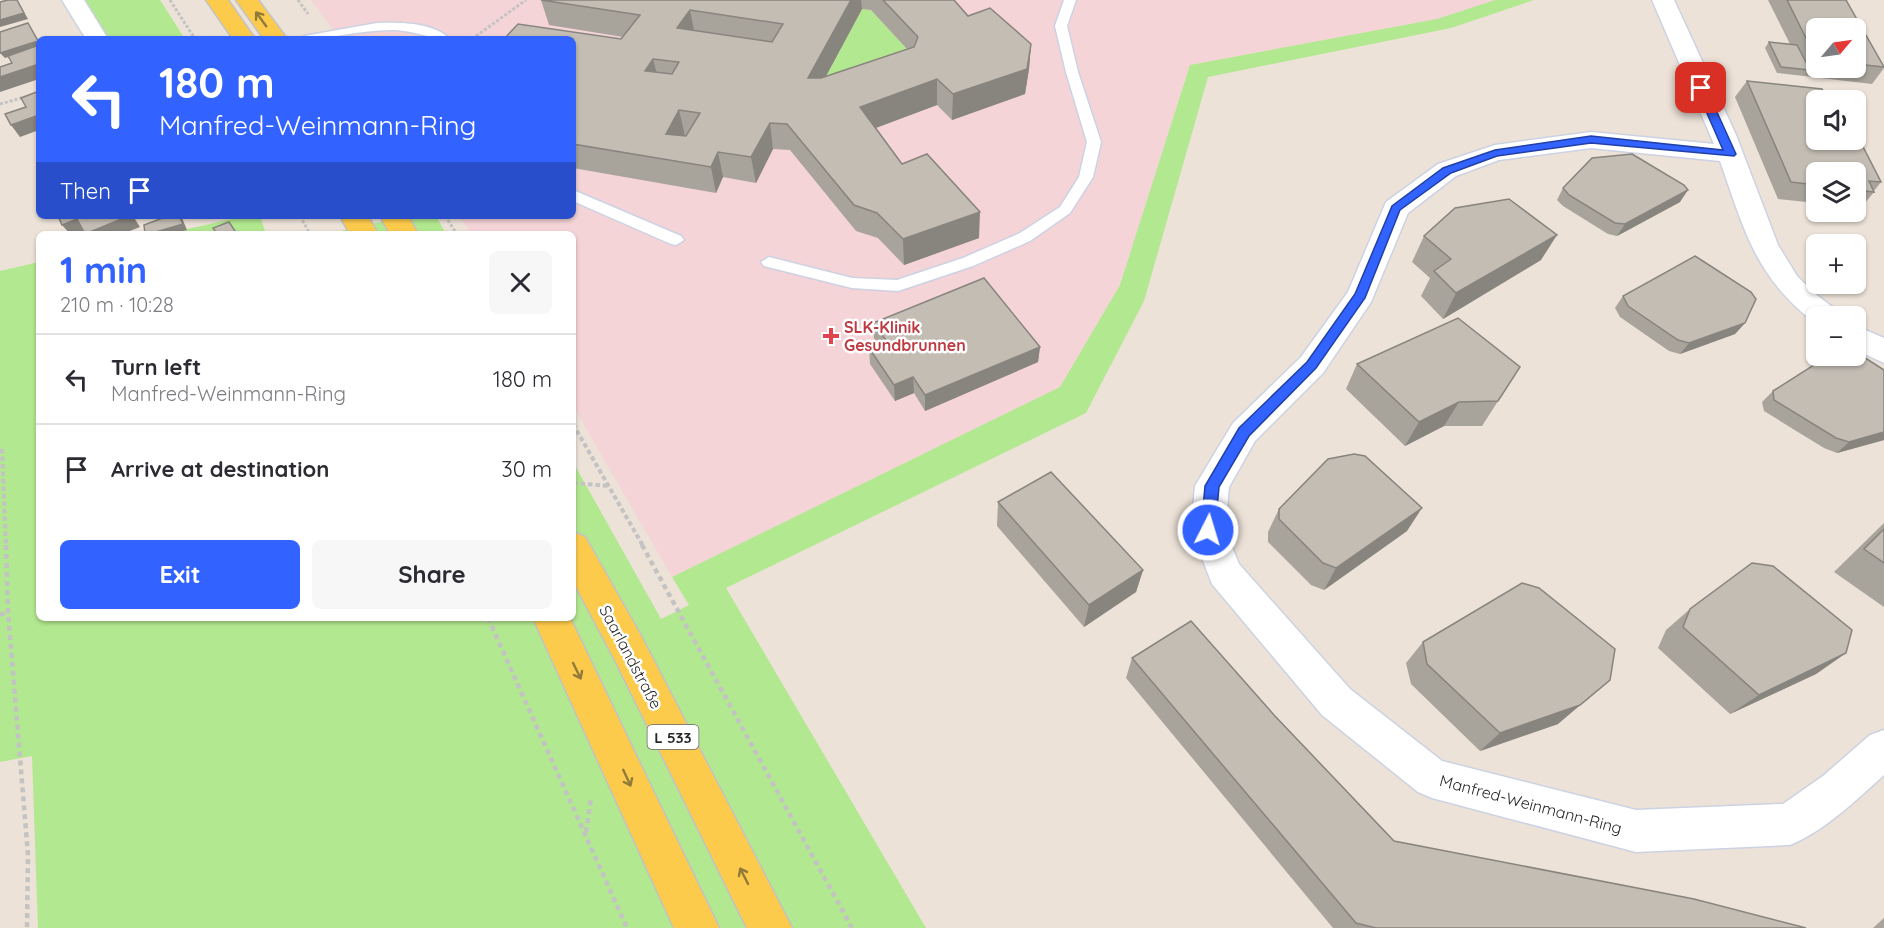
<!DOCTYPE html>
<html lang="en">
<head>
<meta charset="utf-8">
<style>
  :root { --surface:#fff; --page:#f7f7f7; --text:#2b2b33; --muted:#7c7c81; --line:#e1e1e2; --accent:#3262ff }
  body { margin:0; font-family:Quicksand,sans-serif; background:var(--page); color:var(--text); height:100vh; display:flex; flex-direction:column; font-size:22px; white-space:nowrap }
  * { box-sizing:border-box; margin:0 }
  p { font-size:20px; color:var(--muted) }
  .icon { flex:none; width:33px; height:33px; fill:none; stroke:currentColor; stroke-width:2; stroke-linecap:round; stroke-linejoin:round }
  .map { position:relative; flex:1; overflow:hidden }
  .details { position:absolute; left:36px; top:231px; width:540px; height:390px; display:flex; flex-direction:column; background:var(--surface); border-radius:9px; box-shadow:0 2px 4px #0004 }
  .details>* { flex:none }
  .hud { position:absolute; left:36px; top:36px; width:540px; height:183px; border-radius:9px; box-shadow:0 2px 4px #0004; background:#3262ff; color:#fff; overflow:hidden }
  .needle { width:39px; rotate:61deg }
  .fabs { position:absolute; left:1806px; top:18px; display:grid; gap:12px }
  .fabs a { display:grid; place-items:center; width:60px; height:60px; border-radius:9px; background:var(--surface); box-shadow:0 2px 4px #0004; font-size:30px }
  .pin { position:absolute; display:grid; place-items:center; width:51px; height:51px; color:#fff; margin:-26px; border-radius:12px; box-shadow:0 3px 9px #0006 }
  .me { position:absolute; width:66px; margin:-33px; rotate:5deg; stroke-linejoin:round; filter:drop-shadow(0 0 4px #0008) }
  .turn { display:flex; align-items:center; gap:21px; height:126px; padding:0 24px; font-size:27px }
  .turn .icon { width:78px; height:78px; stroke-width:2.5 }
  .turn b { display:block; font-size:42px; line-height:51px }
  .then { display:flex; align-items:center; height:57px; padding:0 24px; background:#0003; gap:12px; font-size:22px }
  .round { display:grid; place-items:center; flex:none; width:63px; height:63px; border-radius:9px; background:var(--page) }
  .head { display:flex; align-items:center; justify-content:space-between; height:102px; padding:0 24px }
  h1 { font-size:36px; font-weight:700; line-height:45px; color:var(--accent) }
  .cta { display:flex; gap:12px; margin-top:auto; padding:12px 24px }
  .cta a { flex:1; height:69px; border-radius:9px; background:var(--accent); color:#fff; font-size:24px; font-weight:700; line-height:69px; text-align:center }
  .cta a+a { background:var(--page); color:var(--text) }
  ul { padding:0; list-style:none }
  li { display:flex; align-items:center; gap:18px; height:90px; padding:0 24px; border-top:2px solid var(--line) }
  li div { flex:1 }
  li b { display:block; font-size:22px }
  li em { font-style:normal }
  .map>svg:first-child { display:block }
  .medical { fill:#f4d4d7 }
  .green { fill:#b2e88f }
  .lines { fill:none; stroke-linecap:round; stroke-linejoin:round }
  .service-casing { stroke:#cdd2e3; stroke-width:3 }
  .minor-casing { stroke:#cdd2e3; stroke-width:3 }
  .primary-casing { stroke:#c3c3c3; stroke-width:3 }
  .path-far2 { stroke:#c3c3c3; stroke-width:3; stroke-dasharray:3 2; stroke-linecap:butt }
  .path-far1 { stroke:#c3c3c3; stroke-width:4; stroke-dasharray:4.5 3; stroke-linecap:butt }
  .path { stroke:#c3c3c3; stroke-width:4.5; stroke-dasharray:5 4; stroke-linecap:butt }
  .service { fill:#fff; fill-rule:evenodd }
  .minor { fill:#fff; fill-rule:evenodd }
  .primary { fill:#fdcb4c; fill-rule:evenodd }
  .wall { fill:#a8a39b; fill-rule:evenodd }
  .shaded-wall { fill:#88847e }
  .building { fill:#c3bdb4; stroke:#88847e; stroke-width:1.5; fill-rule:evenodd }
  .oneway { stroke:#927a3a }
  .route { fill:#3262ff; stroke:#2040a6; stroke-width:1.5 }
  .health-dot { fill:#e0444e; stroke:#fff; stroke-width:2 }
  .labels { text-anchor:middle; dominant-baseline:central; stroke-width:5; stroke-linejoin:round; paint-order:stroke }
  .shield { fill:#fff; stroke:#686868; stroke-width:1.5 }
  .shield-label { font-size:15px; font-weight:bold; fill:#282828 }
  .health-label { font-size:16px; font-weight:bold; fill:#be3a42; stroke:#fff; text-anchor:start }
  .street-label { font-size:16px; fill:#282828; stroke:#fff }
</style>
</head>
<body>
<div class="map">
<svg width="1884" height="928" viewBox="0 0 1884 928">
  <rect width="100%" height="100%" fill="#ece2d8"/>
  <!-- medical -->
  <polygon class="medical" points="311,0 1495,0 1437,19 1190,65 1120,285 1060,387 672,577 573,406 573,234 471,234 459,216 573,216 573,39 340,39"/>
  <!-- green -->
  <g class="green">
    <polygon points="80,0 160,0 185,39 104,39"/>
    <polygon points="1495,0 1534,0 1451,28 1208,77 1144,301 1086,413 726,588 926,928 38,928 32,756 0,762 0,271 39,262 39,618 573,618 573,462 661,619 689,605 672,577 1060,387 1120,285 1190,65 1437,19"/>
    <polygon points="862,9 871,10 919,62 811,103"/>
    <polygon points="245,216 260,216 266,234 165,234"/>
    <polygon points="408,216 436,216 446,234 327,234"/>
  </g>
  <g class="lines">
    <defs>
      <g id="service">
        <polygon points="1064,0 1076,0 1067,26 1078,72 1101,142 1093,177 1070,213 1030,241 973,266 898,291 852,288 764,266 761,262 769,257 852,278 897,280 963,258 1020,233 1060,207 1079,177 1087,142 1066,72 1055,26"/>
        <path d="M377,23C399,22 433,22 450,39C431,39 415,31 395,30C364,29 333,39 302,39L304,36Z"/>
        <polygon points="573,190 681,236 684,240 676,245 671,244 573,201"/>
      </g>
      <g id="minor">
        <polygon points="62,0 84,0 108,39 86,39"/>
        <path d="M1652,0H1674L1736,135L1778,245L1797,276L1814,293L1835,309L1839,316H1816V324L1815,323C1755,277 1744,229 1720,161L1591,148L1499,160L1456,176L1408,213L1371,302L1323,373L1255,441L1229,487L1225,530L1239,564L1350,689L1442,761L1636,810L1783,804L1823,776L1870,735L1884,730V775C1856,800 1826,830 1790,845L1636,852L1432,798L1418,792L1322,715L1212,584L1191,530L1195,486L1233,423L1301,357L1348,292L1386,202L1438,164L1495,145L1591,132L1714,144Z"/>
        <polygon points="1856,326 1884,338 1884,363 1856,350"/>
      </g>
      <g id="primary">
        <polygon points="206,0 228,0 255,39 233,39"/>
        <polygon points="236,0 258,0 287,39 264,39"/>
        <polygon points="340,216 368,216 378,234 350,234"/>
        <polygon points="380,216 408,216 418,234 390,234"/>
        <polygon points="573,532 585,537 641,636 792,928 747,928 615,660 573,581"/>
        <polygon points="533,618 570,618 719,928 674,928"/>
      </g>
    </defs>
    <!-- service casing -->
    <use href="#service" class="service-casing"/>
    <!-- minor casing -->
    <use href="#minor" class="minor-casing"/>
    <!-- primary casing -->
    <use href="#primary" class="primary-casing"/>
    <!-- path-far2 -->
    <g class="path-far2">
      <polyline points="170,0 195,39"/>
      <polyline points="298,0 308,14"/>
      <polyline points="472,39 526,0"/>
      <polyline points="0,104 25,97"/>
      <polyline points="300,216 310,234"/>
      <polyline points="445,216 457,234"/>
    </g>
    <!-- path-far1 -->
    <g class="path-far1">
      <polyline points="573,424 643,546"/>
      <polyline points="2,449 6,546"/>
      <polyline points="573,483 610,486"/>
    </g>
    <!-- path -->
    <g class="path">
      <polyline points="6,545 8,612 28,855 27,928"/>
      <polyline points="642,545 852,928"/>
      <polyline points="0,615 8,612"/>
      <polyline points="488,618 627,928"/>
      <polyline points="586,832 591,798"/>
    </g>
    <!-- service -->
    <use href="#service" class="service"/>
    <!-- minor -->
    <use href="#minor" class="minor"/>
    <!-- primary -->
    <use href="#primary" class="primary"/>
  </g>
  <!-- wall -->
  <g class="wall">
    <path d="M541,0H954L968,16L1031,44L1029,69L1025,94L952,120L937,105L876,128L902,164L979,238L904,265L878,238L856,231L790,150L773,149L756,183L723,177L716,193L573,168V39H621L623,37L549,25ZM862,9L871,10L907,49L826,76Z"/>
    <path d="M1768,0H1846L1884,66V68L1872,84L1777,73L1765,48L1769,42L1790,44ZM1816,28H1856V68H1816Z"/>
    <polygon points="1747,81 1827,100 1881,182 1874,191 1874,192 1860,209 1856,208 1856,172 1816,172 1816,203 1778,199 1735,97"/>
    <polygon points="1563,188 1680,202 1617,236 1608,234 1563,206 1557,200"/>
    <polygon points="1424,236 1541,260 1443,319 1421,296 1430,278 1412,262"/>
    <polygon points="1623,296 1745,323 1735,334 1680,354 1669,351 1620,317 1615,308"/>
    <polygon points="873,323 1040,347 1038,362 925,411 914,393 895,401 870,364 869,348 878,344 874,339"/>
    <polygon points="1357,364 1520,367 1482,426 1444,426 1405,446 1346,389"/>
    <polygon points="1773,391 1884,440 1837,453 1824,448 1764,411 1762,402"/>
    <polygon points="998,502 1143,570 1136,592 1084,627 997,526"/>
    <polygon points="1279,509 1407,531 1324,590 1311,585 1268,542 1268,532"/>
    <polygon points="1884,523 1884,607 1834,572"/>
    <polygon points="1690,609 1846,653 1816,674 1730,714 1658,648 1666,630"/>
    <polygon points="1423,642 1558,724 1480,751 1411,684 1406,663"/>
    <polygon points="1132,658 1274,715 1394,841 1806,928 1333,928 1126,678"/>
    <polygon points="1884,918 1884,928 1873,928"/>
  </g>
  <!-- shaded-wall -->
  <g class="shaded-wall">
    <polygon points="17,0 28,19 0,27 0,20"/>
    <polygon points="851,0 861,0 862,9 811,104 808,78"/>
    <polygon points="690,10 695,36 677,28"/>
    <polygon points="28,23 39,41 39,48 5,58 0,53"/>
    <polygon points="1031,44 1029,69 1025,94 952,120 953,94"/>
    <polygon points="653,59 660,85 645,71"/>
    <polygon points="39,64 39,79 0,92 0,77"/>
    <polygon points="937,79 937,105 862,133 860,107"/>
    <polygon points="679,110 685,136 666,134"/>
    <polygon points="39,115 39,130 20,137 11,125"/>
    <polygon points="770,123 773,149 756,183 751,157"/>
    <polygon points="718,152 723,177 716,193 711,167"/>
    <polygon points="1688,190 1680,202 1617,236 1625,224"/>
    <polygon points="980,212 979,238 904,265 903,239"/>
    <polygon points="129,216 133,216 140,227 122,234 85,234"/>
    <polygon points="179,216 182,218 187,230 173,234 149,234"/>
    <polygon points="77,219 86,231 78,234 70,234 62,225"/>
    <polygon points="1557,235 1541,260 1443,319 1456,293"/>
    <polygon points="1745,323 1735,334 1680,354 1689,343"/>
    <polygon points="1040,347 1038,362 925,411 925,395"/>
    <polygon points="913,377 914,393 895,401 894,385"/>
    <polygon points="1459,402 1444,426 1405,446 1419,422"/>
    <polygon points="1884,432 1884,440 1837,453 1849,442"/>
    <polygon points="1422,508 1407,531 1324,590 1336,568"/>
    <polygon points="1143,570 1136,592 1084,627 1089,605"/>
    <polygon points="1846,653 1816,674 1730,714 1759,695"/>
    <polygon points="1610,680 1558,724 1480,751 1500,733"/>
  </g>
  <!-- building -->
  <g class="building">
    <polygon points="8,0 17,0 24,13 0,20 0,2"/>
    <path d="M541,0H851L808,78H821L914,47L918,37L883,0H954L968,16L990,8L1031,44L1027,69L953,94L937,79L860,107L902,164L927,154L980,212L903,239L877,213L854,205L787,124L770,123L751,157L718,152L711,167L573,144V39H504L518,24L621,39L640,15ZM690,10L783,24L772,42L677,28ZM653,59L679,62L672,74L645,71ZM679,110L700,113L686,136L666,134Z"/>
    <polygon points="1787,0 1846,0 1884,67 1856,64 1856,28 1816,28 1816,58"/>
    <polygon points="28,23 38,41 0,53 0,32"/>
    <polygon points="1769,42 1797,45 1810,70 1781,67"/>
    <polygon points="39,45 39,64 0,77 0,67 12,63 8,56"/>
    <polygon points="1747,81 1822,89 1827,100 1830,100 1816,100 1816,140 1856,140 1856,133 1881,182 1869,181 1874,192 1856,190 1856,172 1816,172 1816,185 1791,182"/>
    <polygon points="39,91 39,115 11,125 5,114 26,107 21,98"/>
    <polygon points="1632,154 1684,185 1688,190 1625,224 1615,223 1569,195 1563,188 1592,158"/>
    <polygon points="1509,199 1557,235 1456,293 1434,271 1451,259 1424,236 1455,208"/>
    <polygon points="58,216 129,216 85,234 77,219 62,225"/>
    <polygon points="168,216 179,216 183,224 149,234 145,234 144,225"/>
    <polygon points="229,222 237,234 217,234 213,228"/>
    <polygon points="1695,256 1751,292 1756,299 1745,323 1689,343 1678,340 1628,306 1623,296"/>
    <polygon points="984,278 1040,347 925,395 913,377 894,385 869,348 886,340 873,323"/>
    <polygon points="1458,318 1520,367 1498,401 1459,402 1419,422 1357,364"/>
    <polygon points="1856,352 1884,370 1884,432 1849,442 1836,438 1774,400 1773,391 1828,356 1856,356"/>
    <polygon points="1354,454 1365,456 1422,508 1336,568 1323,563 1279,519 1279,509 1328,459"/>
    <polygon points="1051,472 1143,570 1089,605 998,502"/>
    <polygon points="1884,529 1884,563 1864,549"/>
    <polygon points="1752,563 1773,566 1852,630 1846,653 1759,695 1683,627 1690,609"/>
    <polygon points="1522,583 1539,588 1615,649 1610,680 1580,705 1500,733 1427,664 1423,642"/>
    <polygon points="1191,621 1274,715 1394,841 1694,899 1806,928 1376,928 1356,923 1132,658"/>
  </g>
  <!-- one-way arrows -->
  <defs><path id="oneway-shaft" d="M-6 0H5M1.5-3L5.5 0L1.5 3" fill="none" stroke-width="1.6" stroke-linecap="round" stroke-linejoin="round" transform="scale(1.5)"/></defs>
  <g class="oneway">
    <use href="#oneway-shaft" transform="translate(261 19) rotate(-126)"/>
    <use href="#oneway-shaft" transform="translate(577 671) rotate(64)"/>
    <use href="#oneway-shaft" transform="translate(627 778) rotate(65)"/>
    <use href="#oneway-shaft" transform="translate(744 876) rotate(-117)"/>
  </g>
  <!-- route -->
  <polygon class="route" points="1701,85 1706,88 1736,154 1734,156 1591,143 1497,156 1451,173 1400,210 1365,298 1316,368 1249,436 1219,487 1215,530 1213,535 1203,535 1201,530 1205,486 1239,428 1307,362 1355,294 1392,206 1443,168 1495,150 1591,136 1723,150 1696,88"/>
  <!-- markers -->
  <path class="health-dot" d="M828 327h6v6h6v6h-6v6h-6v-6h-6v-6h6z"/>
  <g class="labels">
    <!-- shield labels -->
    <rect class="shield" x="647.5" y="725" width="51" height="24" rx="4.5"/>
    <g class="shield-label">
      <text x="673" y="737">L 533</text>
    </g>
    <!-- health labels -->
    <g class="health-label">
      <text x="844" y="327">SLK-Klinik<tspan x="844" dy="18">Gesundbrunnen</tspan></text>
    </g>
    <!-- street labels -->
    <g class="street-label">
      <text transform="translate(631 657) rotate(62)">Saarlandstraße</text>
      <text transform="translate(1531 804) rotate(15)">Manfred-Weinmann-Ring</text>
    </g>
  </g>
</svg>
<div class="fabs">
<a><svg class="needle" viewBox="-14 -14 28 28"><path d="M0-13l5 13h-10z" fill="#e53935"/><path d="M0 13l5-13h-10z" fill="#7c7c81"/></svg></a>
<a><svg class="icon" aria-label="sound" viewBox="0 0 24 24"><path d="M4 9h4l5-4v14l-5-4H4zM17 9q2 3 0 6"/></svg></a>
<a><svg class="icon" aria-label="layers" viewBox="0 0 24 24"><path d="M12 4l9 5-9 5-9-5zM3 14l9 5 9-5"/></svg></a>
<a>+</a>
<a>−</a>
</div>
<div class="pin" style="left:1701px;top:88px;background:#d93025"><svg class="icon" aria-label="arrive" viewBox="0 0 24 24"><path d="M6 21V4h12l-3 4 3 4H6"/></svg></div>
<svg class="me" style="left:1208px;top:530px" viewBox="-20 -20 40 40"><circle r="17" fill="#3262ff" stroke="#fff" stroke-width="3"/><path d="M0-11L8 9 0 5-8 9z" fill="#fff"/></svg>
<div class="hud">
<div class="turn"><svg class="icon" aria-label="left" viewBox="0 0 24 24"><path d="M17 20v-9H6M10 6l-5 5 5 5"/></svg><div><b>180 m</b>Manfred-Weinmann-Ring</div></div>
<div class="then">Then<svg class="icon" aria-label="arrive" viewBox="0 0 24 24"><path d="M6 21V4h12l-3 4 3 4H6"/></svg></div>
</div>
<section class="details">
<div class="head"><div><h1>1 min</h1><p>210 m · 10:28</p></div><a class="round"><svg class="icon" aria-label="close" viewBox="0 0 24 24"><path d="M6 6l12 12M18 6L6 18"/></svg></a></div>
<ul>
<li><svg class="icon" aria-label="left" viewBox="0 0 24 24"><path d="M17 20v-9H6M10 6l-5 5 5 5"/></svg><div><b>Turn left</b><p>Manfred-Weinmann-Ring</p></div><em>180 m</em></li>
<li><svg class="icon" aria-label="arrive" viewBox="0 0 24 24"><path d="M6 21V4h12l-3 4 3 4H6"/></svg><div><b>Arrive at destination</b></div><em>30 m</em></li>
</ul>
<div class="cta"><a>Exit</a><a>Share</a></div>
</section>
</div>
</body>
</html>
